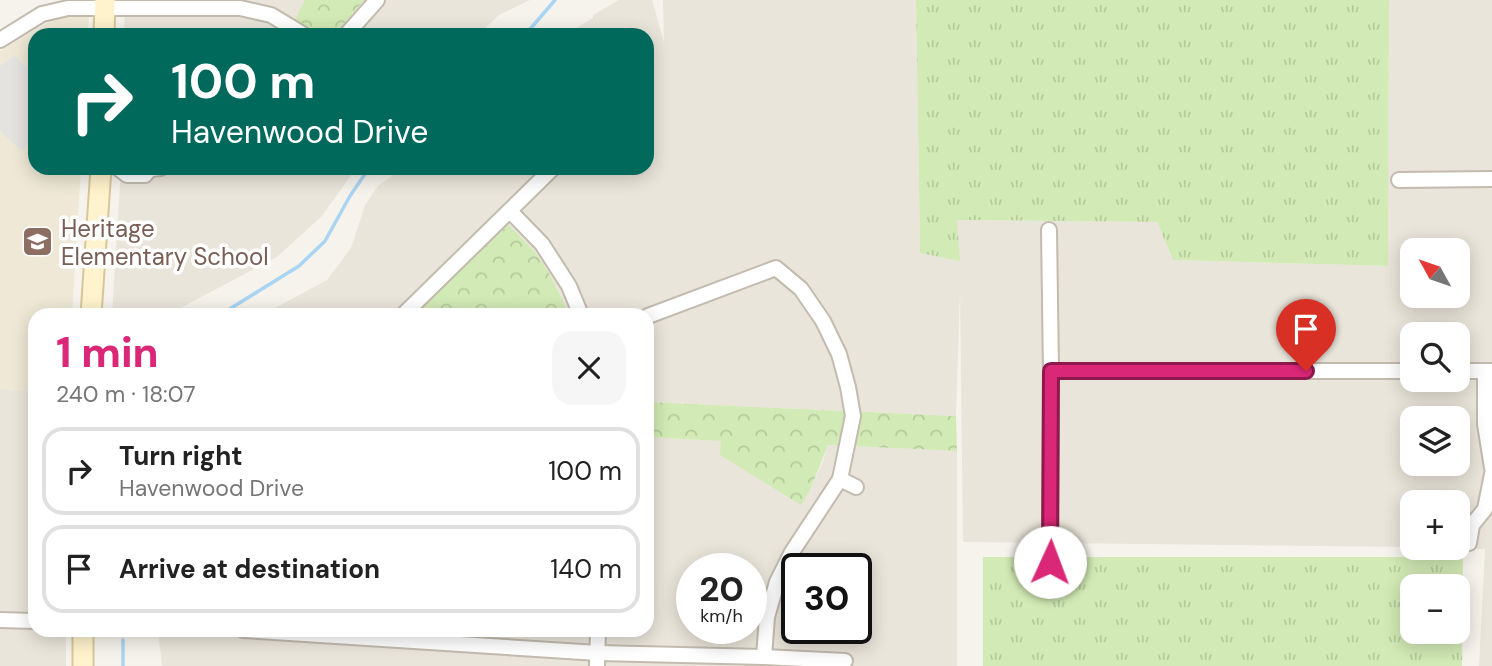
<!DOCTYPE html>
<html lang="en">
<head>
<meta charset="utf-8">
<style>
  :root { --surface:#fff; --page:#f6f6f6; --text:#222; --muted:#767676; --line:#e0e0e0; --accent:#db2777 }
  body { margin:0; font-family:"DM Sans",sans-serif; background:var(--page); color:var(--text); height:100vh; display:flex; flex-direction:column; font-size:26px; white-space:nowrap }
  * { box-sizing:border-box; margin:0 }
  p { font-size:23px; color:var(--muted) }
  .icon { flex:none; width:38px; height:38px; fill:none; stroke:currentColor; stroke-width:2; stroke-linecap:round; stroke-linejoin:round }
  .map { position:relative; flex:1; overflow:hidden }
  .side { position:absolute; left:28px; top:308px; width:626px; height:329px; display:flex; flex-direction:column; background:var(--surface); border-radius:21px; box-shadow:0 4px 18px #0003 }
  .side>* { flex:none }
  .banner { position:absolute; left:28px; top:28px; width:626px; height:147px; border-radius:21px; box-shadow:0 4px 18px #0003; background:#00695c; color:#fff; overflow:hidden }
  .needle { width:46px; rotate:310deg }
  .fabs { position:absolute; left:1400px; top:238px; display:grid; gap:14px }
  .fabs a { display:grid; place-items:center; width:70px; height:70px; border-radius:14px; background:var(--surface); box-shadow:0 4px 18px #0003; font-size:35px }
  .speed { position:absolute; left:676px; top:553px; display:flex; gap:14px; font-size:35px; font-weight:700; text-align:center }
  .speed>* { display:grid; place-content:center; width:91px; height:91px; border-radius:50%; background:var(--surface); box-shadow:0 4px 18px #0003; line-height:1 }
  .speed small { font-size:18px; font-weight:400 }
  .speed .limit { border:4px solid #111; border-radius:10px; background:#fff; color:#111 }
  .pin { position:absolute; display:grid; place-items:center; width:60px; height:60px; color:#fff; margin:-72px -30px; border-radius:50% 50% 50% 0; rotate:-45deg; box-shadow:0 0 7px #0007 }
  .pin .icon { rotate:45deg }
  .me { position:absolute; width:77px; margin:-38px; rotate:2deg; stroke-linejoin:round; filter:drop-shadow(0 0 5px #0008) }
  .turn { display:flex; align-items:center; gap:24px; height:147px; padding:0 28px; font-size:32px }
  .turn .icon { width:91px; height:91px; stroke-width:2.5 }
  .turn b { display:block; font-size:49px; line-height:60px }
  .round { display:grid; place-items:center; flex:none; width:74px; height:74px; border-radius:21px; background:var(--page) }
  .head { display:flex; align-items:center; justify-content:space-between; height:119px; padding:0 28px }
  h1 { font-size:42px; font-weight:800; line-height:52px; color:var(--accent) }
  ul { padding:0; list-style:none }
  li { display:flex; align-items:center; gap:21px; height:88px; margin:0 14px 10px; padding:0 14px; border:4px solid var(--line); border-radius:21px }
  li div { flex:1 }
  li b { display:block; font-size:26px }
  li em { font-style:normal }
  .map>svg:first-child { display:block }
  .residential { fill:#eae5da; fill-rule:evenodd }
  .education { fill:#efe8d6 }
  .grass { fill:url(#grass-tufts); fill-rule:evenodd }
  .park { fill:url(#park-crowns) }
  .pitch { fill:#d2eab5 }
  .parking { fill:#e5e3e0 }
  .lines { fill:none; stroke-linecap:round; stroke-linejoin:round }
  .stream { stroke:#a9d4f2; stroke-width:3.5 }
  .street-casing { stroke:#c2bbae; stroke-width:18 }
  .secondary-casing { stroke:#d6c79b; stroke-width:23 }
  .street { stroke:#fff; stroke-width:14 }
  .secondary { stroke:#fff3cd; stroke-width:19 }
  .route-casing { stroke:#8e194d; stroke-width:18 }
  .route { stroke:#db2777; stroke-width:12 }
  .labels { text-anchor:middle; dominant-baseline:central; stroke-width:7; stroke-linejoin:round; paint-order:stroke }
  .education-label { font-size:24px; fill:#785e54; stroke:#fff; text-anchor:start }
</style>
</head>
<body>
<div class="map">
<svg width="1492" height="666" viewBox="0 0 1492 666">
  <defs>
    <pattern id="grass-tufts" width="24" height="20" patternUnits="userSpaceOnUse" patternTransform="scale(1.75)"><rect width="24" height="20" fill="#d2eab5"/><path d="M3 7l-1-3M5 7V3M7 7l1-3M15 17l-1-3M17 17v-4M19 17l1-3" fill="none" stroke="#b6ca9c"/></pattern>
    <pattern id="park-crowns" width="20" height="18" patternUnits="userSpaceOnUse" patternTransform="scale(1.75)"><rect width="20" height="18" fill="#d2eab5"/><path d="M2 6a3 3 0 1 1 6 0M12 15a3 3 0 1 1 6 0" fill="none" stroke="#b6ca9c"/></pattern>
  </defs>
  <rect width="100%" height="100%" fill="#f6f3ec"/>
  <!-- residential -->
  <g class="residential">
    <polygon points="125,0 530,0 499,15 478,35 124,35"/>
    <path d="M619,0H652L664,42L663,0H916L920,253L956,220L1157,222L1173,260L1387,266L1389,0H1492V666H1479L1485,549L1445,548H1458V502H1412V547L963,542L960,290L956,416L648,402V315H570L549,273L535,252L507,223L413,315H262L327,280L351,248L365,205L378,186L403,168H648V35H565L593,18V15ZM1412,250H1458V296H1412ZM1412,334H1458V380H1412ZM1412,418H1458V464H1412Z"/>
    <polygon points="121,168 356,168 322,216 277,257 167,315 112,315"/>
    <polygon points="0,389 35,391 35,630 66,630 66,666 0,666"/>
    <path d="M648,437L722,441L800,504L811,488L823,461L828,445L957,451V666H162L158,630H648ZM691,569H751V628H691ZM796,569H856V628H796Z"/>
  </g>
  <!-- education -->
  <polygon class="education" points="89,15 88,35 35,35 35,168 81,168 72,315 35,315 35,391 0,389 0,51 59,16"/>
  <!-- grass -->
  <g class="grass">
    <polygon points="916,0 1389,0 1388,266 1173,260 1157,222 957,220 960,261 920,253"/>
    <path d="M983,557H1463L1462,666H983ZM1412,586H1458V632H1412Z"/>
  </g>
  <!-- park -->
  <g class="park">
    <path d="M305,0H364L334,35C314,35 312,28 295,20Z"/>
    <polygon points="507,223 535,252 549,273 570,315 413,315"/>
    <polygon points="648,402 956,416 957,451 828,445 811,488 801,505 720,455 721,441 648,437"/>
  </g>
  <!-- pitch -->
  <polygon class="pitch" points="522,297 529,315 476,315"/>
  <!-- parking -->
  <polygon class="parking" points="14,56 35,75 35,149 29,142 22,151 0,131 0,66"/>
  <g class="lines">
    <!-- stream -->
    <g class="stream">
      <polyline points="525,35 555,0"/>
      <polyline points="220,315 299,266 325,241 350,196 369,168"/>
      <polyline points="123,666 123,640"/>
    </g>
    <defs>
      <g id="street">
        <polyline points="346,35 377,0"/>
        <polyline points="0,40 42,14 68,8 240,8 271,15 304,35"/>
        <polyline points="118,168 127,175 145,175 150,169 161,168"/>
        <polyline points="1399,180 1492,179"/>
        <polyline points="510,211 542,244 569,286 581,315"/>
        <polyline points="1049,230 1051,371 1050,562"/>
        <polyline points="403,315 553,168"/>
        <polyline points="648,316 776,268 801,289 823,321 839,354 848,387 853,416 840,479 792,552 777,582 767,617 764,657"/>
        <polyline points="1051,371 1412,371"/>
        <polyline points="1458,371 1491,371"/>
        <polyline points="1485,371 1485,424 1492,468"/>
        <polyline points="840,479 856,487"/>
        <polyline points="1469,543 1472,525 1485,509 1492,474"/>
        <polyline points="0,620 35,621"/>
        <polyline points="243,630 598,653 764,657 845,661"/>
        <polyline points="597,666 598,630"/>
      </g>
      <g id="secondary">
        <polyline points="104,35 105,0"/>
        <polyline points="91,315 101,168"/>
        <polyline points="83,630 83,666"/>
      </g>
    </defs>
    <!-- street casing -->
    <use href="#street" class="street-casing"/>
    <!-- secondary casing -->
    <use href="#secondary" class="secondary-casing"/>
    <!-- street -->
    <use href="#street" class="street"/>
    <!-- secondary -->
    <use href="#secondary" class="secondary"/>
  </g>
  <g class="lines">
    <defs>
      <polyline id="route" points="1050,562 1051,371 1306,371"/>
    </defs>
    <!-- route casing -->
    <use href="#route" class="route-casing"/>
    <!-- route -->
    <use href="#route" class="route"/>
  </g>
  <!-- icons -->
  <defs>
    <symbol id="school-square" viewBox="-11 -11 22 22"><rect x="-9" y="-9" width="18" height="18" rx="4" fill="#8d6e63" stroke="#fff"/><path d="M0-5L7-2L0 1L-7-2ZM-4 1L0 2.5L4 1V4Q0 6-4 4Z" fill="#fff"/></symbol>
  </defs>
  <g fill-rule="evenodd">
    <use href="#school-square" x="20" y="224" width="35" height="35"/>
  </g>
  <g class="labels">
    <!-- education labels -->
    <g class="education-label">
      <text x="61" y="228">Heritage<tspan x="61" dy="28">Elementary School</tspan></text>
    </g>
  </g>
</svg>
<div class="fabs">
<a><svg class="needle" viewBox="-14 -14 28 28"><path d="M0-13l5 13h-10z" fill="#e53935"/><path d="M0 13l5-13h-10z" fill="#767676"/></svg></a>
<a><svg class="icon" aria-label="search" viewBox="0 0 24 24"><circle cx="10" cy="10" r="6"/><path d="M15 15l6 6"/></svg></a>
<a><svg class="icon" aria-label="layers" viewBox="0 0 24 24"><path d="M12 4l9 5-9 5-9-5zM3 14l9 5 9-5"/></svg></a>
<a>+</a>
<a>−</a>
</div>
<div class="speed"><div>20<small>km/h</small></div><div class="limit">30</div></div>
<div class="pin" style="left:1306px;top:371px;background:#d93025"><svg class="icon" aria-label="arrive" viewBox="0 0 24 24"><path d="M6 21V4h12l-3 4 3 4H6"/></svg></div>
<svg class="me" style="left:1050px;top:562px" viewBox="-20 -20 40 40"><circle r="19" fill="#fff"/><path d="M0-13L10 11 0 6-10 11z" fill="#db2777"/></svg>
<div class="banner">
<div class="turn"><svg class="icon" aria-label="right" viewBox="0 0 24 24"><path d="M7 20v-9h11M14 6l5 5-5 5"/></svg><div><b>100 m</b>Havenwood Drive</div></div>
</div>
<section class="side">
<div class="head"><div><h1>1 min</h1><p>240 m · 18:07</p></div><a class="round"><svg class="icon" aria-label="close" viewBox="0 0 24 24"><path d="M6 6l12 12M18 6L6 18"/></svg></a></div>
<ul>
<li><svg class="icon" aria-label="right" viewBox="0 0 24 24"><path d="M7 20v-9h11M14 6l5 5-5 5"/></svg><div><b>Turn right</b><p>Havenwood Drive</p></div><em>100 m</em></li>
<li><svg class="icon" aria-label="arrive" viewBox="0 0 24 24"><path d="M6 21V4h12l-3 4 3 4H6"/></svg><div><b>Arrive at destination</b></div><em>140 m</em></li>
</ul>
</section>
</div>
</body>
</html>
